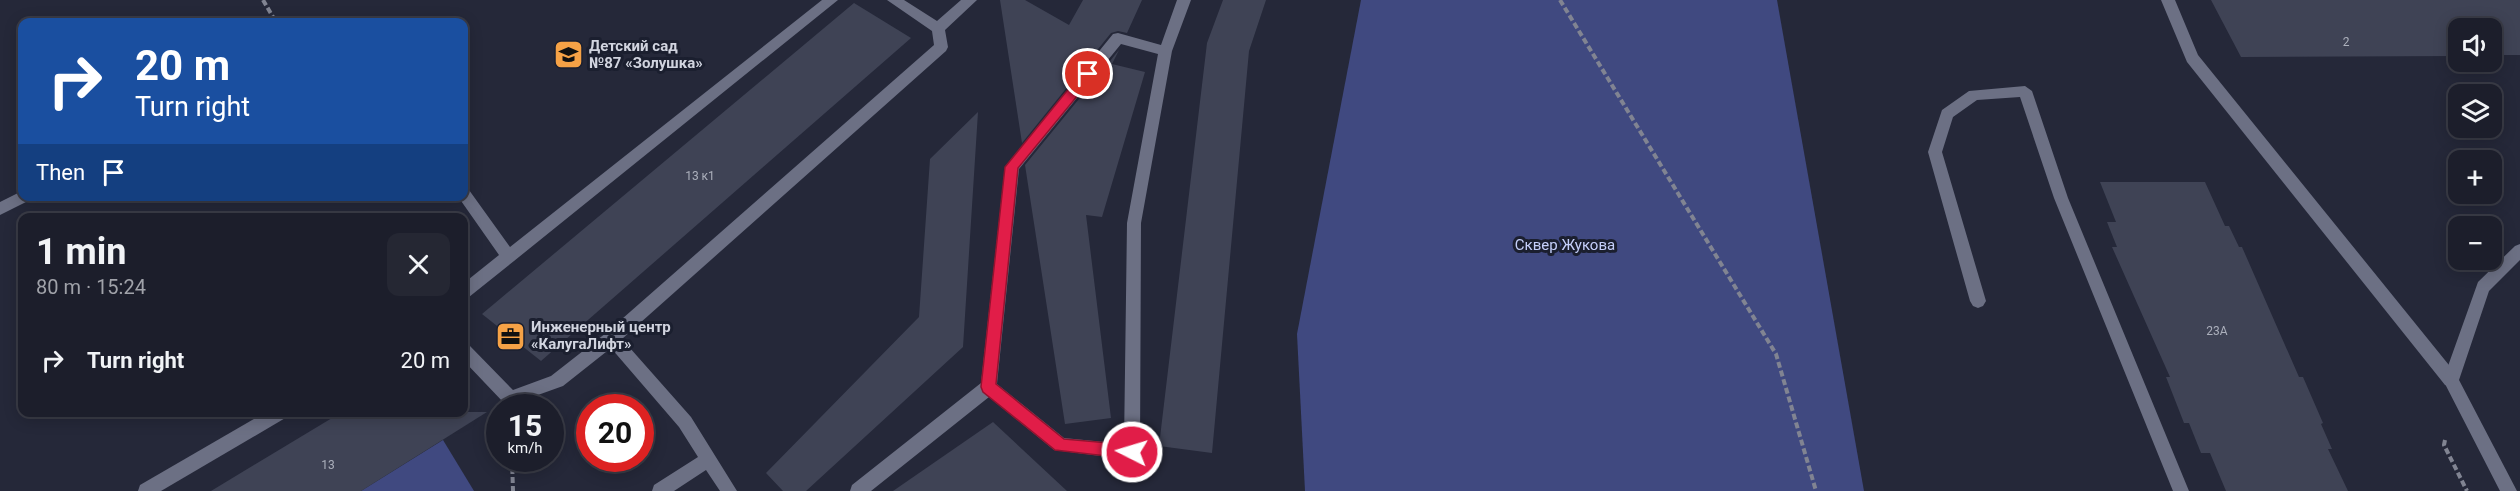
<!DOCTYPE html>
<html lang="en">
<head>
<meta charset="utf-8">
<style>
  :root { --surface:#1c1e2b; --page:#252733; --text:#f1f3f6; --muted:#a0a2a9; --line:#3a3c47 }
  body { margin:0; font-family:Roboto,sans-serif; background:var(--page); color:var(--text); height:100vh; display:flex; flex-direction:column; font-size:22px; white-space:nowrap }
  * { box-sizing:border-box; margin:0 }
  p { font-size:20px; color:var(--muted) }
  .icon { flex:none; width:33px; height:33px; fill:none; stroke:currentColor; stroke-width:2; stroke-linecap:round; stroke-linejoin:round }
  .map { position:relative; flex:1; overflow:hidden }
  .drawer { position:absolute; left:18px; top:213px; width:450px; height:204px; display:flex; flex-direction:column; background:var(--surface); border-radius:12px; box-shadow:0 3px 15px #0003,0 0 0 2px var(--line) }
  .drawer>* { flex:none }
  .guide { position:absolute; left:18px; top:18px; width:450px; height:183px; border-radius:12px; box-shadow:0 3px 15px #0003,0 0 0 2px var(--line); background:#1a4fa0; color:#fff; overflow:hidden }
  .fabs { position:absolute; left:2448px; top:18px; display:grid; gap:12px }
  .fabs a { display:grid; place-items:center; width:54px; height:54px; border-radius:12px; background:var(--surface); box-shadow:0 3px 15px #0003,0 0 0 2px var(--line); font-size:30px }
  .speed { position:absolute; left:486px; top:394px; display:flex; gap:12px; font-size:30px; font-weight:700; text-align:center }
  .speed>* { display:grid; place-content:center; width:78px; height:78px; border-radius:50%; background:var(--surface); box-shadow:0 3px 15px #0003,0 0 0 2px var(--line); line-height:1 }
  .speed small { font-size:15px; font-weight:400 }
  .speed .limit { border:9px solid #d22; background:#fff; color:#111 }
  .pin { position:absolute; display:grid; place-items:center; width:51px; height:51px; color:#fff; margin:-26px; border:3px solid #fff; border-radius:50%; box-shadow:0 2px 6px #0007 }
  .me { position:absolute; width:66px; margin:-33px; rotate:275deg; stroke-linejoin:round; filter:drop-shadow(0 0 4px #0008) }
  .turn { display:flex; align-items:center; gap:21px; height:126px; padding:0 18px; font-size:27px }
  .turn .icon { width:78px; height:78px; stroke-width:2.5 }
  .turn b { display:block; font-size:42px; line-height:51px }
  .then { display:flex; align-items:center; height:57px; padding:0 18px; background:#0003; gap:12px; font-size:22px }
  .round { display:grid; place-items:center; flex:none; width:63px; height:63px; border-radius:12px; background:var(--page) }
  .headline { display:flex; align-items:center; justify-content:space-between; height:102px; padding:0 18px }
  h1 { font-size:36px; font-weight:700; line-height:45px }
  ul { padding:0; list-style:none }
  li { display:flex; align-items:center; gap:18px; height:90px; padding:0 18px }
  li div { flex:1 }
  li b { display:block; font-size:22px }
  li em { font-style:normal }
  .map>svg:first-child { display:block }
  .green { fill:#404980 }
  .building { fill:#3f4355 }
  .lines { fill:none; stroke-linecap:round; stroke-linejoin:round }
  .path { stroke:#818492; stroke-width:4; stroke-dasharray:6 3; stroke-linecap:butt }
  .lane { fill:#6c7084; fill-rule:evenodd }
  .street { fill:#6c7084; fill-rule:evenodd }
  .route { fill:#e11d48; stroke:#92132f; stroke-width:1.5 }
  .labels { text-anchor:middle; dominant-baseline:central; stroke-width:6; stroke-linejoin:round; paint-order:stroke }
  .number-label { font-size:12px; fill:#acb0bc }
  .poi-label { font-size:15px; font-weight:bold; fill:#d1d4df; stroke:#1b1f2f; text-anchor:start }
  .park-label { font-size:15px; fill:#c5cffa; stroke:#1b1f2f }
</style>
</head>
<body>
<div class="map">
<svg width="2520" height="491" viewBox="0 0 2520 491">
  <rect width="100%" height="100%" fill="#252839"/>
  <!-- green -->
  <g class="green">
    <polygon points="1361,0 1777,0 1864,491 1305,491 1297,334"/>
    <polygon points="443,440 474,491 361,491"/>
  </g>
  <!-- building -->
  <g class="building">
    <polygon points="1000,0 1025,0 1069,25 1083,0 1142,0 1127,33 1118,31 1111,33 1022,143"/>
    <polygon points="1223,0 1266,0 1249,51 1212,453 1159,446 1207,43"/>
    <polygon points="2211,0 2520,0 2520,55 2492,55 2492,28 2458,28 2458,56 2241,57"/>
    <polygon points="854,3 911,38 541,361 482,314"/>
    <polygon points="1119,50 1112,64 1145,72 1102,217 1086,215 1111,418 1065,424 1025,165"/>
    <polygon points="978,112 963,347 806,491 783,491 766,473 919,317 930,159"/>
    <polygon points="2100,182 2205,182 2225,226 2229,226 2239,247 2242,247 2299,377 2303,377 2323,423 2321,424 2332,449 2328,449 2348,491 2226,491 2210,453 2201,453 2189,423 2184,423 2166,377 2170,377 2112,247 2117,247 2107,222 2116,222"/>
    <polygon points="342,412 487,412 361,491 211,491"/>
    <polygon points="993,422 1067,491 893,491"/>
  </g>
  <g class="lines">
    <!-- path -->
    <g class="path">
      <polyline points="263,0 276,22"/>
      <polyline points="1560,0 1776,354 1816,491"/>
      <polyline points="2445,440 2444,445 2467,491"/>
      <polyline points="512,459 513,491"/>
    </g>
    <!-- lane -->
    <g class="lane">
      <polygon points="822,0 838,0 514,261 469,297 464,298 464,283 499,255 459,198 458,196 464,196 464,188 469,190 510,247"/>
      <polygon points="887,0 904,0 937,21 961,0 977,0 945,30 948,47 946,51 622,339 691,417 737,491 720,491 706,470 674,491 652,491 654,485 698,457 679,427 611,348 563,386 510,405 504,403 464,361 464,344 470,346 513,390 551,376 606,333 934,45 932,31"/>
      <path d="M1177,0H1191L1172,51L1141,223L1140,452L1138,457L1132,460L1054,450L989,397L871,491H850L852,485L981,383L1005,167L1113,34L1118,33L1161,45ZM1121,44L1158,54L1127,223L1124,444L1064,438L997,384L1019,169Z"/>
      <polygon points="2161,0 2175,0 2198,55 2457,375 2459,380 2457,385 2451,387 2445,385 2187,62"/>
      <polygon points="2025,86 2032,91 2068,198 2189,491 2173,491 2054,198 2020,97 1977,100 1953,117 1942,152 1986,301 1983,306 1978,308 1973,306 1970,301 1928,152 1942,110 1969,91"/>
      <polygon points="22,191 22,196 32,196 30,200 0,215 0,202"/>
      <polygon points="266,412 289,412 287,417 161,491 138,491 140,485"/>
    </g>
    <!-- street -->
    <polygon class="street" points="2520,244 2520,260 2489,291 2459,380 2517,491 2500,491 2443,380 2478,282 2515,246"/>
  </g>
  <!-- route -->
  <polygon class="route" points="1088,70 1092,71 1094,74 1092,78 1018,168 996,384 1064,439 1132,445 1137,447 1140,452 1137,457 1132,459 1055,450 983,392 981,387 1005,167 1083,71"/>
  <!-- icons -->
  <defs>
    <symbol id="school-square" viewBox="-11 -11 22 22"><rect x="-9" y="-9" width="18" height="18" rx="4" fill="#f6a246" stroke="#1b1f2f"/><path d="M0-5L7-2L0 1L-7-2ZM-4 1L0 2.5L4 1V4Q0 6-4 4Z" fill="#111"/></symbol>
    <symbol id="office-square" viewBox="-11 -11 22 22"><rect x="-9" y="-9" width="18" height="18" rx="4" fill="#f6a246" stroke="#1b1f2f"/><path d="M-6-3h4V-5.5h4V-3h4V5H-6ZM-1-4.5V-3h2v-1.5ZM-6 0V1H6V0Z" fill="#111"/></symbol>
  </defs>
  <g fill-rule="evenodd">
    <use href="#school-square" x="552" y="38" width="33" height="33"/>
    <use href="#office-square" x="494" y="320" width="33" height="33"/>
  </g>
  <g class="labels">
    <!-- number labels -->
    <g class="number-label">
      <text x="2346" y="42">2</text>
      <text x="700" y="176">13 к1</text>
      <text x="2217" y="331">23А</text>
      <text x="328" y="465">13</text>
    </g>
    <!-- poi labels -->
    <g class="poi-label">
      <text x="589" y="46">Детский сад<tspan x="589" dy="17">№87 «Золушка»</tspan></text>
      <text x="531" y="327">Инженерный центр<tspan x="531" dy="17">«КалугаЛифт»</tspan></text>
    </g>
    <!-- park labels -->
    <g class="park-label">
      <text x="1565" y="245">Сквер Жукова</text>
    </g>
  </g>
</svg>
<div class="fabs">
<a><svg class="icon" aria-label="sound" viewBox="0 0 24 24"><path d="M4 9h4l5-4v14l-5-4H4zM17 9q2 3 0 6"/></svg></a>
<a><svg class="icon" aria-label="layers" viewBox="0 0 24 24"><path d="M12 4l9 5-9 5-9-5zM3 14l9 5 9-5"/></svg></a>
<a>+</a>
<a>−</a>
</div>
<div class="speed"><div>15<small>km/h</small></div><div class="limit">20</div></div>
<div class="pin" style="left:1088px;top:74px;background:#d93025"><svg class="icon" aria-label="arrive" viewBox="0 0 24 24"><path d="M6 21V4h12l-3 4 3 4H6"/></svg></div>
<svg class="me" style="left:1132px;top:452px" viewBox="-20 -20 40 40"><circle r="17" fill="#e11d48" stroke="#fff" stroke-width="3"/><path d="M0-11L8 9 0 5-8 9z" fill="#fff"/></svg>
<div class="guide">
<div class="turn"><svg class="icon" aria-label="right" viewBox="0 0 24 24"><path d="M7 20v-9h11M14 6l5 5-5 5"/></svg><div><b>20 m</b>Turn right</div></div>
<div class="then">Then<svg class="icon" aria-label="arrive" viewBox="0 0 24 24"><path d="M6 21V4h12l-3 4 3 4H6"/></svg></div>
</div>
<section class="drawer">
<div class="headline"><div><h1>1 min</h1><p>80 m · 15:24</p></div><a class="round"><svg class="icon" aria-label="close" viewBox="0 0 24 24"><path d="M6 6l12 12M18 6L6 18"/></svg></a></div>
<ul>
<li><svg class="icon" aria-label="right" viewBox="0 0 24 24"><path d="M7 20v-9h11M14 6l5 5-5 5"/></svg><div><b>Turn right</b></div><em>20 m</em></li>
</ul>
</section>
</div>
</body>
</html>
